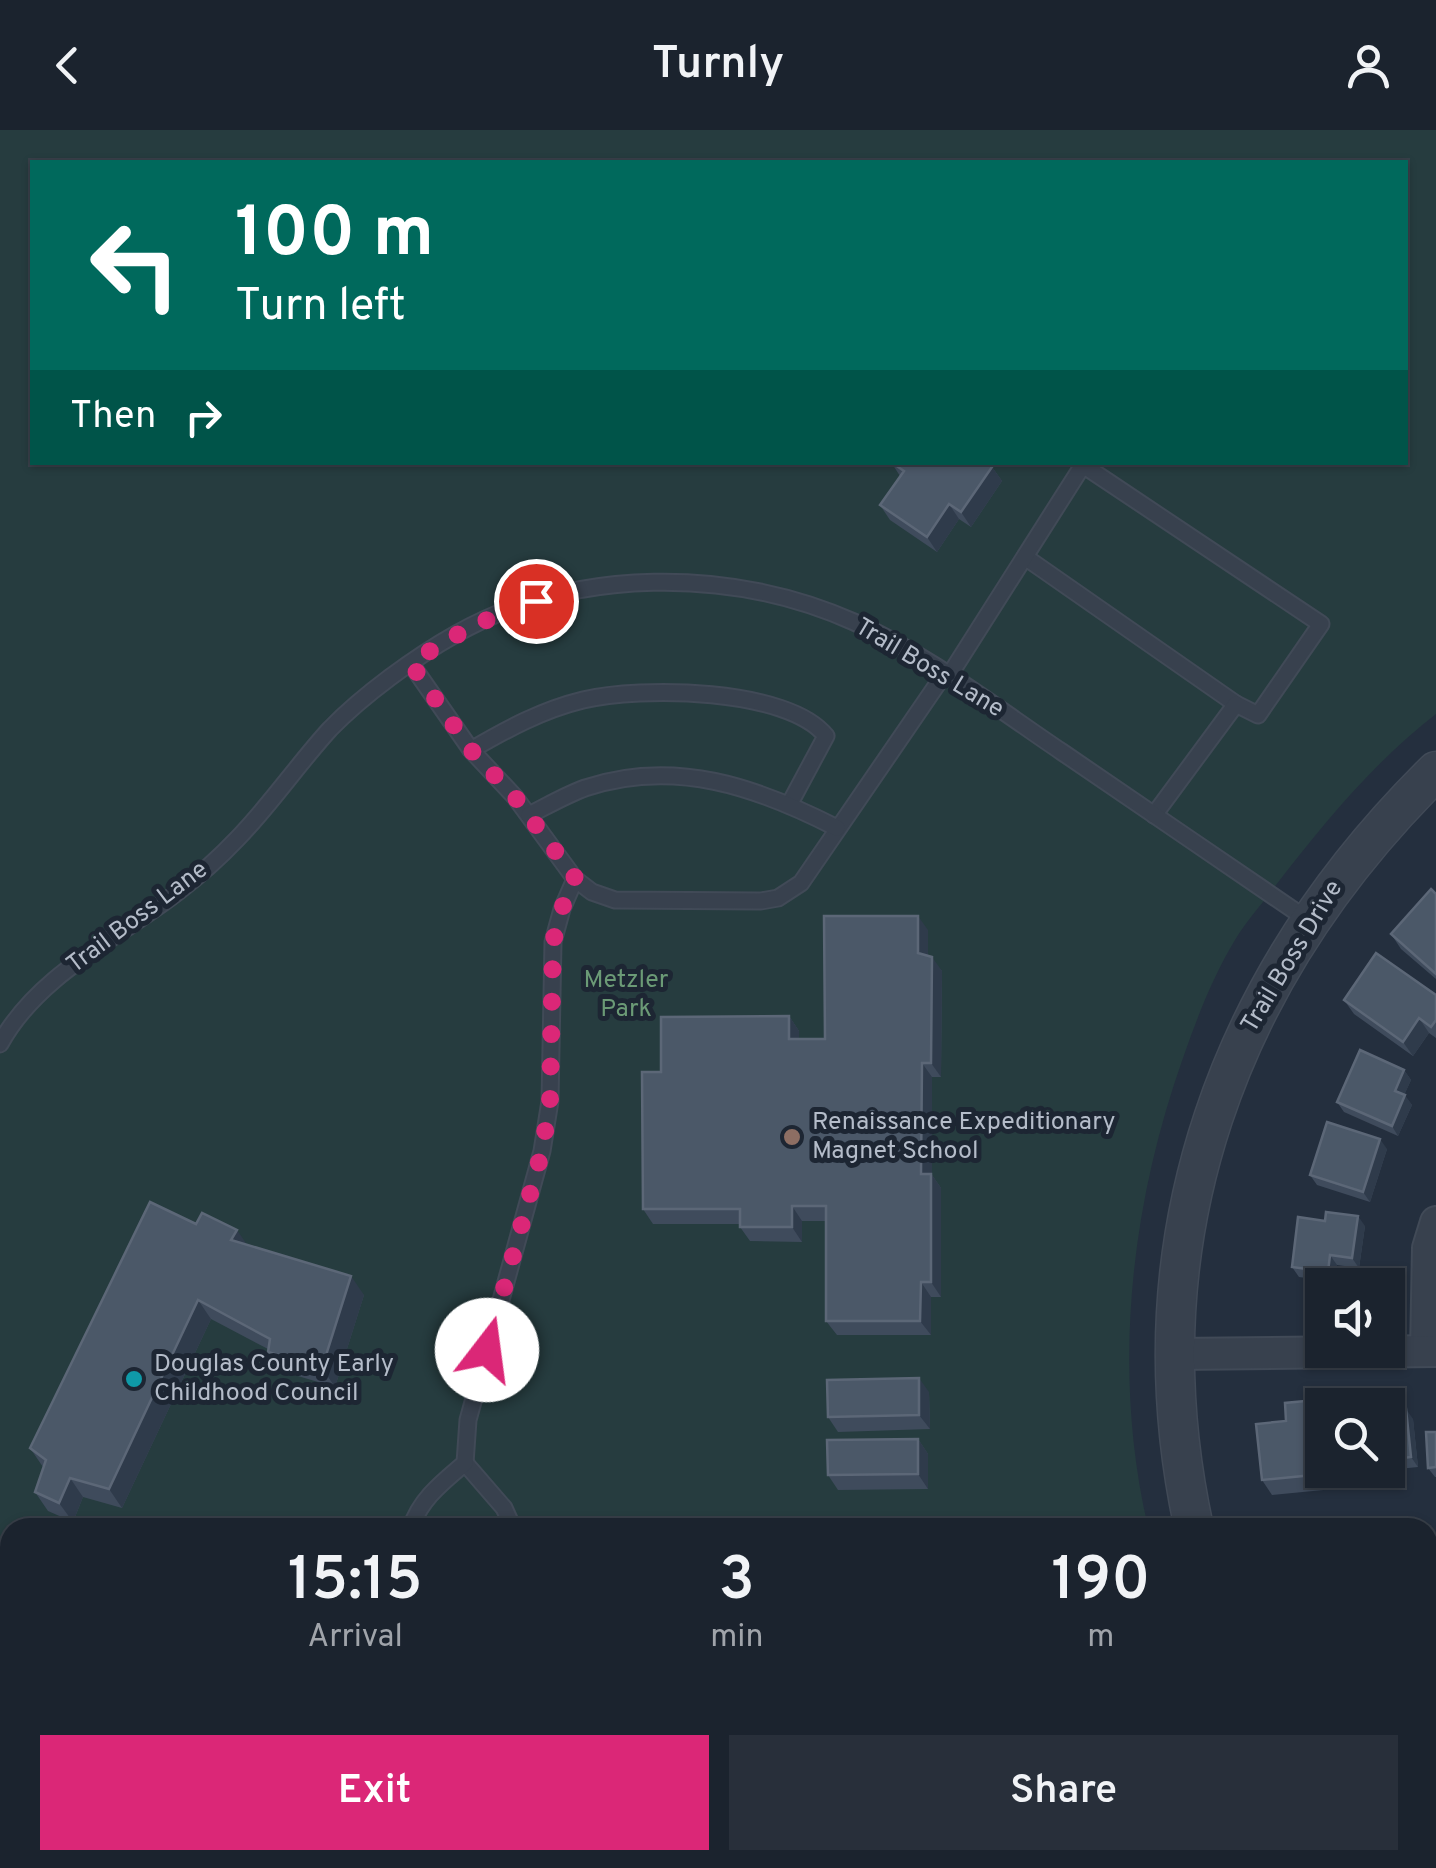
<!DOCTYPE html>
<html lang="en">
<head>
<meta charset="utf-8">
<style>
  :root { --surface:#1b232e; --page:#282f3a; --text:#f1f3f6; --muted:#a0a4aa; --line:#39404a; --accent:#db2777 }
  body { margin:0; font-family:Overpass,sans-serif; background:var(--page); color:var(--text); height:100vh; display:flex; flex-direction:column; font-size:38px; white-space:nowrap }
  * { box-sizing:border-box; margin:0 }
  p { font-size:32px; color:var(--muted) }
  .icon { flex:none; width:55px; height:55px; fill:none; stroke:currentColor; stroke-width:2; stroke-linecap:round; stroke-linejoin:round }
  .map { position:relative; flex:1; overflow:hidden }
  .drawer { position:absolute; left:0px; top:1388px; width:1438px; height:352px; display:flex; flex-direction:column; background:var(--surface); border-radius:30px 30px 0 0; box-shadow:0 2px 8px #0004,0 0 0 2px var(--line) }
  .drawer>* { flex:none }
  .banner { position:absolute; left:30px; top:30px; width:1378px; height:305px; border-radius:0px; box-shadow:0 2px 8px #0004,0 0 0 2px var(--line); background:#00695c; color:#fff; overflow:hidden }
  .controls { position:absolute; left:1305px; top:1138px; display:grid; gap:20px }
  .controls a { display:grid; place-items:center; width:100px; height:100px; border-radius:0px; background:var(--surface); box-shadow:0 2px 8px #0004,0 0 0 2px var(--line); font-size:50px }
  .pin { position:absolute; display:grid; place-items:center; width:85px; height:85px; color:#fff; margin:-42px; border:5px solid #fff; border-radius:50%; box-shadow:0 2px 10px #0007 }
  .me { position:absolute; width:110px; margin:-55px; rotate:15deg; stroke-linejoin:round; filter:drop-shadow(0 0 8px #0008) }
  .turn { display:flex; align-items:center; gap:35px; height:210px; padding:0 40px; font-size:45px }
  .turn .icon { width:130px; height:130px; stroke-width:2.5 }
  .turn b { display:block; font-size:70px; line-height:85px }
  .then { display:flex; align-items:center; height:95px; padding:0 40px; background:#0003; gap:20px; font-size:38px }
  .eta { display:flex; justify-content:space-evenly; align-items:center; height:170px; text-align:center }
  .eta b { font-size:60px; font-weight:600; line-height:70px }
  .cta { display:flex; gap:20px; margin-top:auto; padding:20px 40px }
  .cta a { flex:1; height:115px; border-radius:0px; background:var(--accent); color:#fff; font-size:40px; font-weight:600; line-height:115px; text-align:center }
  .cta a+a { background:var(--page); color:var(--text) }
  header { display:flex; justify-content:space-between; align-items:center; height:130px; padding:0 40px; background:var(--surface); font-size:45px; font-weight:600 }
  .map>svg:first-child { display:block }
  .green { fill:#263c3f; fill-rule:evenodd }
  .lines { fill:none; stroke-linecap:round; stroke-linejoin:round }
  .service-casing { stroke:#414a57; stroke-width:19 }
  .minor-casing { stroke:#414a57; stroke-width:34 }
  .tertiary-casing { stroke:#414a57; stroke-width:41 }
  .service { stroke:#38414e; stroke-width:15 }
  .minor { stroke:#38414e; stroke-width:30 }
  .tertiary { stroke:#38414e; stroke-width:38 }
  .wall { fill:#3f4b5c }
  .shaded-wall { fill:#2f3b4b }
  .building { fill:#4b5868; stroke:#5c6777; stroke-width:2.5 }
  .route { stroke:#db2777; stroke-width:18; stroke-dasharray:0 32.4 }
  .education-dot { fill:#8d6e63; stroke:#1d2633; stroke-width:4 }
  .culture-dot { fill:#0f9aa8; stroke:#1d2633; stroke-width:4 }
  .labels { text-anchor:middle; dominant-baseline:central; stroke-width:10; stroke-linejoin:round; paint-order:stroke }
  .street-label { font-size:25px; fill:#b4bcc9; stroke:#1d2633 }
  .park-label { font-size:25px; fill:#6b9a76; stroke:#1d2633 }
  .poi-label { font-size:25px; fill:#b4bcc9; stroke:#1d2633; text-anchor:start }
</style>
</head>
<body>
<header><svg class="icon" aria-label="back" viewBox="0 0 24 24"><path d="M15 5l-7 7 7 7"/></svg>Turnly<svg class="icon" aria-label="person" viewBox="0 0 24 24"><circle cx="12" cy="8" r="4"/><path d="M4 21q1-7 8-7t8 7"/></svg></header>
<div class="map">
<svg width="1436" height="1738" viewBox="0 0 1436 1738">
  <rect width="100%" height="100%" fill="#242f3e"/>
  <!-- green -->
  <path class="green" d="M0,0H1436V584C1375,631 1323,694 1276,755C1263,773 1246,791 1235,810C1213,846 1197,888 1183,928C1130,1077 1112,1242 1148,1397L10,1398V1730H744L724,1738H0ZM32,32H1405V332H32Z"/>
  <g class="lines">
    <defs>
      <g id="service">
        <polyline points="1025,427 1236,574"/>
        <polyline points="411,534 471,620 515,667 575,749 592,762 615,770 761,771 778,768 801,753 945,543"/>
        <polyline points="949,546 1083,335 1321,494 1258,585 1236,574 1154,685"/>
        <path d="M471,620C507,599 542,580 583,570C640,556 788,558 826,606L789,675"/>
        <path d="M529,685C547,676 566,665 585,658C674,628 757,657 837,698"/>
        <path d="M0,914C38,844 119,808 179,761C200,745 220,727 238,708C271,674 298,634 330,599C363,565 415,527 456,504C575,437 731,437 854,492C929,525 995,577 1062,622C1145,679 1228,735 1311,792"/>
        <polyline points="465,1333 504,1378 513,1398"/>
        <path d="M411,1398C420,1369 443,1352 465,1333L468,1290L542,1021L550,971L553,812L562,779L575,749"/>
      </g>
      <g id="minor">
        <polyline points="1426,1221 1428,1118 1436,1092"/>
        <polyline points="1175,1224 1436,1221"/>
      </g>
      <g id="tertiary">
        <path d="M1194,1398C1131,1108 1228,846 1436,641"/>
        <polyline points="1428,1523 1436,1522"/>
        <polyline points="1428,1580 1436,1578"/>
        <polyline points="838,1738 858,1730"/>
        <polyline points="987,1738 1007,1730"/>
      </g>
    </defs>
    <!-- service casing -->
    <use href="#service" class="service-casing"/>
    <!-- minor casing -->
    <use href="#minor" class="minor-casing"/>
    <!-- tertiary casing -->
    <use href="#tertiary" class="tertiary-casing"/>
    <!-- service -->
    <use href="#service" class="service"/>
    <!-- minor -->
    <use href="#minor" class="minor"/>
    <!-- tertiary -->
    <use href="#tertiary" class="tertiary"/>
  </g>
  <!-- wall -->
  <g class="wall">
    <polygon points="891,332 992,337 1002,351 971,397 959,389 937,422 890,390 880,375 900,346"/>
    <polygon points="1436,764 1436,849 1401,819 1391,804"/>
    <polygon points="928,800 928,826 942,841 941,947 932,947 932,1045 941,1058 941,1167 931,1167 931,1205 837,1205 826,1191 826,1091 802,1091 802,1112 750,1111 740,1097 740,1094 653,1094 643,1079 661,942 789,886 799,901 799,909 825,909"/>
    <polygon points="1436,865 1436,908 1429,903 1413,926 1354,884 1344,870"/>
    <polygon points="1404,940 1411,950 1404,965 1412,975 1398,1006 1344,982 1337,972"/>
    <polygon points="1387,1019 1370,1072 1317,1055 1310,1045"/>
    <polygon points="196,1094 364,1165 335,1257 281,1241 268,1222 268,1219 211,1189 122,1378 83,1367 73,1392 48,1381 35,1362 43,1337 30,1318"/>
    <polygon points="1365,1096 1359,1138 1337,1135 1335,1152 1299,1147 1292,1137"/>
    <polygon points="929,1262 930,1299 838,1302 828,1287"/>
    <polygon points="1326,1269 1330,1275 1322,1275 1342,1340 1344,1358 1272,1365 1262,1350"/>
    <polygon points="1388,1281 1413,1289 1418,1337 1369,1342 1368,1340 1388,1340"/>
    <polygon points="1436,1302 1436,1347 1435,1347 1428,1338"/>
    <polygon points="918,1309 928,1324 928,1359 838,1360 828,1345"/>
    <polygon points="125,1730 398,1730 401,1738 129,1738"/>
  </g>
  <!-- shaded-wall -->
  <g class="shaded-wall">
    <polygon points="982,332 996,332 992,337 1002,351 971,397 961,382"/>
    <polygon points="949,374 959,389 937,422 927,407"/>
    <polygon points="918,786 928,800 928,837 918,823"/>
    <polygon points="932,827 942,841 941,947 931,933"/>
    <polygon points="789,886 799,901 799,924 789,909"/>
    <polygon points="1419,888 1429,903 1413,926 1403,912"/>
    <polygon points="922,933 932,947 932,1045 941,1058 941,1167 931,1152 921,1044"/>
    <polygon points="1404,940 1411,950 1402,970 1395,961"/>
    <polygon points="1405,965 1412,975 1398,1006 1392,996"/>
    <polygon points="1380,1009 1387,1019 1370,1072 1363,1062"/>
    <polygon points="792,1076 802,1091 802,1112 792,1097"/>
    <polygon points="1358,1086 1365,1096 1359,1138 1352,1128"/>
    <polygon points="237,1100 250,1119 231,1110"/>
    <polygon points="1330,1125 1337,1135 1335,1152 1328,1142"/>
    <polygon points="351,1146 364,1165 335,1257 322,1238"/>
    <polygon points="921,1152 931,1167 931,1205 920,1191"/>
    <polygon points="198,1170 211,1189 122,1378 109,1359"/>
    <polygon points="919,1248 929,1262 930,1299 919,1285"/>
    <polygon points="1406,1279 1413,1289 1418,1337 1411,1327"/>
    <polygon points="918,1309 928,1324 928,1359 918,1344"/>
    <polygon points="1333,1340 1342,1340 1344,1358 1333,1343"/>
    <polygon points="70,1348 83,1367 73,1392 59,1373"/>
    <polygon points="1416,1730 1424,1730 1425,1738 1417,1738"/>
  </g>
  <!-- building -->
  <g class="building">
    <polygon points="891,332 986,332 992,337 961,382 949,374 927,407 880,375 904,341"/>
    <polygon points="1431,759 1436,764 1436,844 1391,804"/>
    <polygon points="824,786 918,786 918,823 932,827 931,933 922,933 921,1044 931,1044 931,1152 921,1152 920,1191 826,1191 826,1076 792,1076 792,1097 740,1097 740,1079 643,1079 642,942 661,942 661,887 789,886 789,909 825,909"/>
    <polygon points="1376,823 1436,865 1436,890 1431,897 1419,888 1403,912 1344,870"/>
    <polygon points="1360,920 1404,940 1395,961 1405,965 1392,996 1337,972"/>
    <polygon points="1327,992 1380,1009 1363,1062 1310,1045"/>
    <polygon points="150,1072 196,1094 202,1083 237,1100 231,1110 351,1146 322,1238 268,1222 270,1209 198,1170 109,1359 70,1348 59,1373 35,1362 46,1330 30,1318"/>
    <polygon points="1326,1082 1358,1086 1352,1128 1330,1125 1328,1142 1292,1137 1298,1087 1325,1091"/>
    <polygon points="919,1248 919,1285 828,1287 827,1250"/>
    <polygon points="1326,1269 1327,1275 1322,1275 1322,1340 1333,1340 1333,1343 1262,1350 1256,1294 1286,1291 1285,1273"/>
    <polygon points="1406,1279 1411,1327 1388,1330 1388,1281"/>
    <polygon points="1426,1302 1436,1302 1436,1337 1428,1338"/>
    <polygon points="918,1309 918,1344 828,1345 827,1310"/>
    <polygon points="125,1730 185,1730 165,1738 129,1738"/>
    <polygon points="206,1730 390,1730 371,1738 209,1738"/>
    <polygon points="1315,1730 1327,1730 1330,1738 1294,1738"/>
    <polygon points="1361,1730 1416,1730 1417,1738 1362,1738"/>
  </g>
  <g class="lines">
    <!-- route -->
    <path class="route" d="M487,1220L542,1021L550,971L553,812L562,778L576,749L515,667L471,620L411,534C450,506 490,486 536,471"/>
  </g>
  <!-- markers -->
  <circle class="education-dot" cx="792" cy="1007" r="10"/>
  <circle class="culture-dot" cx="134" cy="1249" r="10"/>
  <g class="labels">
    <!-- street labels -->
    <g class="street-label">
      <text transform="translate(929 539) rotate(31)">Trail Boss Lane</text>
      <text transform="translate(138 788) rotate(-37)">Trail Boss Lane</text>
      <text transform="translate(1293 827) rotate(-59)">Trail Boss Drive</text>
    </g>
    <!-- park labels -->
    <g class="park-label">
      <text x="626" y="851">Metzler<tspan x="626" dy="29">Park</tspan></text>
    </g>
    <!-- poi labels -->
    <g class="poi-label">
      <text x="812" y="993">Renaissance Expeditionary<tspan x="812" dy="29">Magnet School</tspan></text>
      <text x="154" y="1235">Douglas County Early<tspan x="154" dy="29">Childhood Council</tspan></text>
    </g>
  </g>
</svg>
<div class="controls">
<a><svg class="icon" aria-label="sound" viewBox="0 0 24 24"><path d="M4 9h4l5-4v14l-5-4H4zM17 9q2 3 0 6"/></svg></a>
<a><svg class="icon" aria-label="search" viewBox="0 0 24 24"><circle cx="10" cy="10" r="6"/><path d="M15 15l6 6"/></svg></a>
</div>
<div class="pin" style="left:536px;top:471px;background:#d93025"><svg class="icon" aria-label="arrive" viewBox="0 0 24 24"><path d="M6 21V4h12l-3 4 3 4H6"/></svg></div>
<svg class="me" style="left:487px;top:1220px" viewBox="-20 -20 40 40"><circle r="19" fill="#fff"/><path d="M0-13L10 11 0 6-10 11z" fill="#db2777"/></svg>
<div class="banner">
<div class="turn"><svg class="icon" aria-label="left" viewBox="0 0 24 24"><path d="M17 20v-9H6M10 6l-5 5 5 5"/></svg><div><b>100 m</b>Turn left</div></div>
<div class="then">Then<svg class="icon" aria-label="right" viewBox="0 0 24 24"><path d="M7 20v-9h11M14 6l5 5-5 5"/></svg></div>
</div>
<section class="drawer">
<div class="eta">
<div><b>15:15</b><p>Arrival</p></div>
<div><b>3</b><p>min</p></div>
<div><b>190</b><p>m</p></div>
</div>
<div class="cta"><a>Exit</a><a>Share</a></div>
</section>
</div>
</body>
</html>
